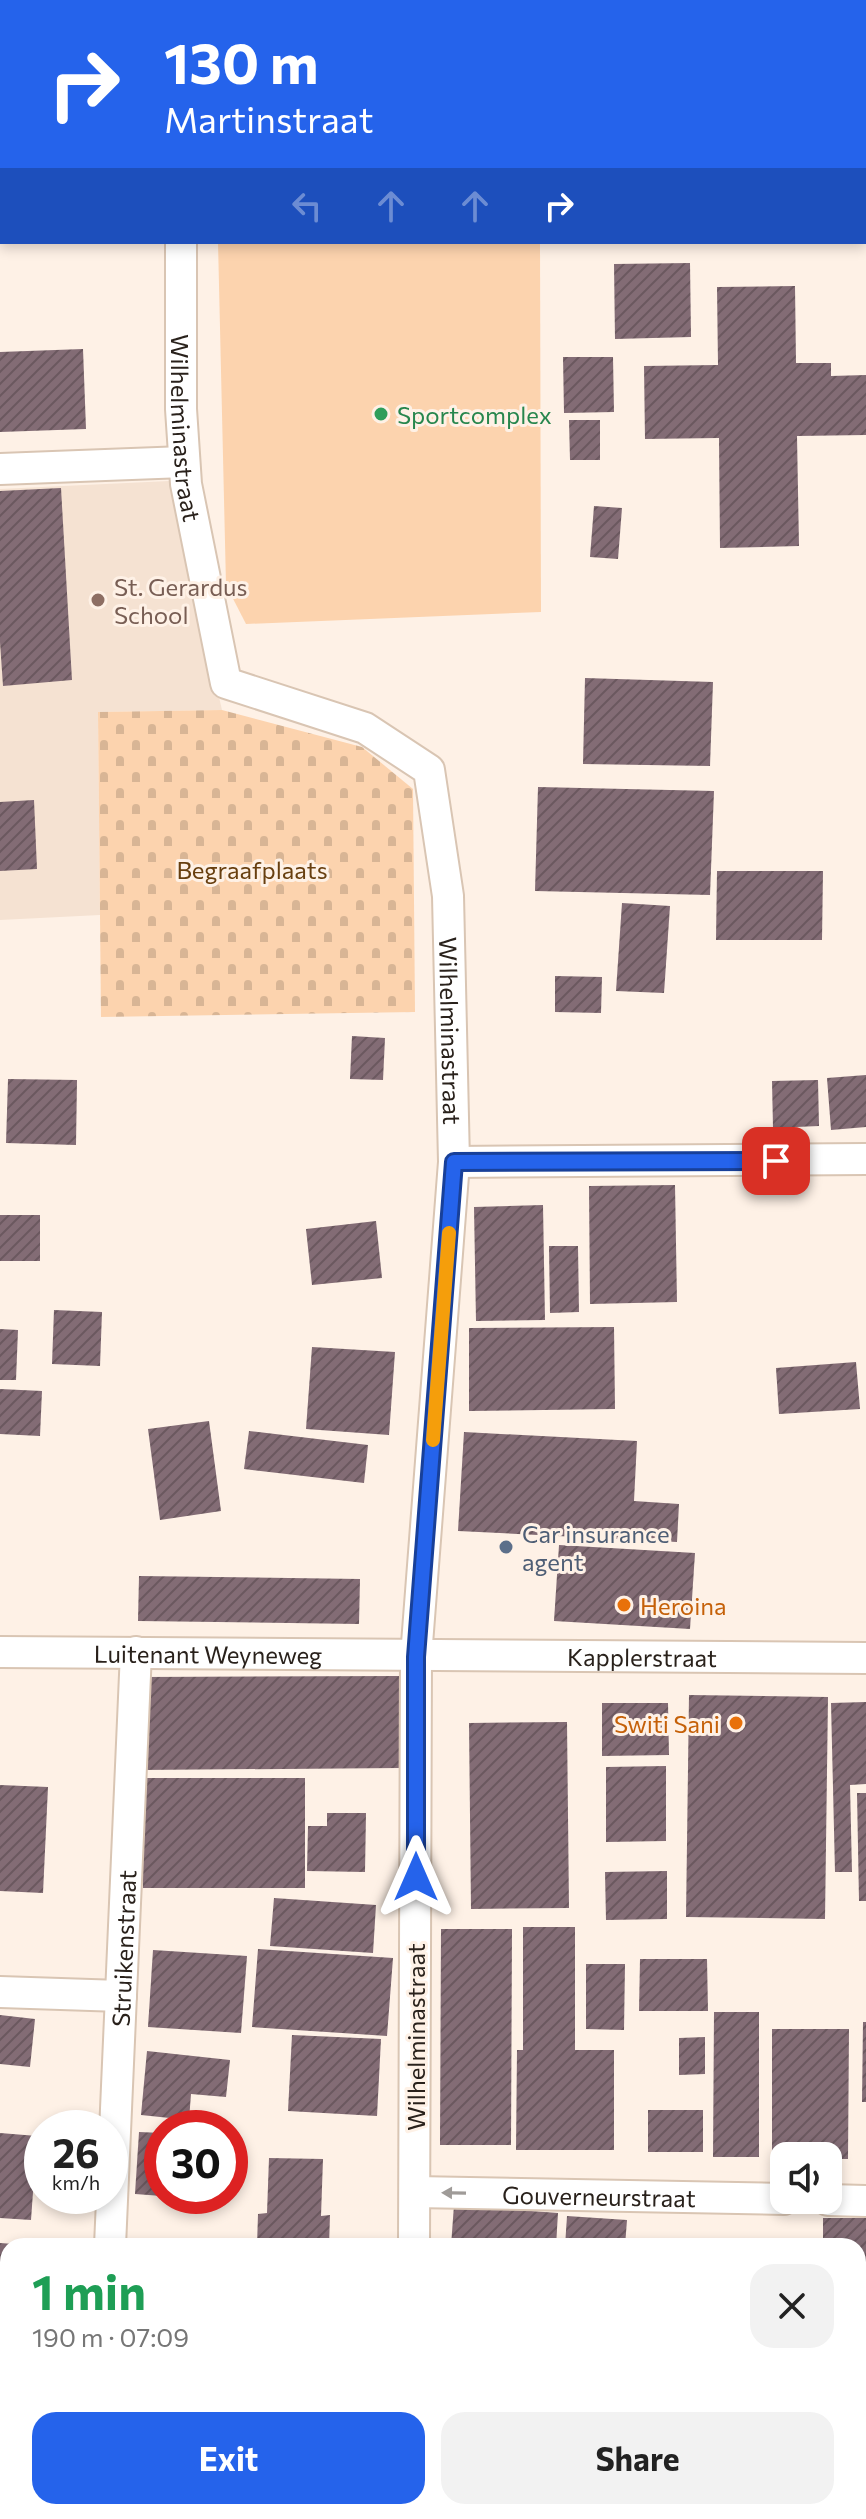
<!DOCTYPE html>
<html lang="en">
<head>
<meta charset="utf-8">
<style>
  :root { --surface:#fff; --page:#f2f2f2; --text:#222; --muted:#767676; --accent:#2563eb }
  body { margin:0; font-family:Commissioner,sans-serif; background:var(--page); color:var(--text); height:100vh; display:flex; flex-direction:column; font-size:30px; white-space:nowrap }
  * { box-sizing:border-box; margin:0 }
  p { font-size:26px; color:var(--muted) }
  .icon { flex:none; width:44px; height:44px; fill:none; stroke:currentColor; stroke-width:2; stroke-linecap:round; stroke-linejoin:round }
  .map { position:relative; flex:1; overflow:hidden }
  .details { position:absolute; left:0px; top:2238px; width:866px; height:282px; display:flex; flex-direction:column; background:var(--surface); border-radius:24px 24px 0 0; box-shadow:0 4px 12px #0003 }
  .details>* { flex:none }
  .banner { position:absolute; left:0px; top:0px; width:866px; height:244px; box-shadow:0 4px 12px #0003; background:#2563eb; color:#fff; overflow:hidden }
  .buttons { position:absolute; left:770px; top:2142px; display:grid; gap:16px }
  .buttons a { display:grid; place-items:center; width:72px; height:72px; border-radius:16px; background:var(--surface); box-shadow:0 4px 12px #0003; font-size:40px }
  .speed { position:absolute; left:24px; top:2110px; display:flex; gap:16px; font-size:40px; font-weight:700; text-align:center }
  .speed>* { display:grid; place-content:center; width:104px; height:104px; border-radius:50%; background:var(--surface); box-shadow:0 4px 12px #0003; line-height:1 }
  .speed small { font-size:20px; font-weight:400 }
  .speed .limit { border:12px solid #d22; background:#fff; color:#111 }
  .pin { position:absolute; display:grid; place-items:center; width:68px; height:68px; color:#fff; margin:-34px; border-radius:16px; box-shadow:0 4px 12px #0006 }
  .me { position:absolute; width:88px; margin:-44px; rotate:0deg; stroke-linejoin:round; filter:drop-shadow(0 0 6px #0008) }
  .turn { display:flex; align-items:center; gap:28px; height:168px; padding:0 32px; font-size:36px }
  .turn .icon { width:104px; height:104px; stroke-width:2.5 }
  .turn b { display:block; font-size:56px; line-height:68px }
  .lanes { display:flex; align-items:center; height:76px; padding:0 32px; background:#0003; justify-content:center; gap:40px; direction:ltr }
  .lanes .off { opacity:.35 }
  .round { display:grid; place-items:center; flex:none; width:84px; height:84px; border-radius:24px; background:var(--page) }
  .summary { display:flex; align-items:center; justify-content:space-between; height:136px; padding:0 32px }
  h1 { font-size:48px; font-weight:700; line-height:60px; color:#1e9e55 }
  .button { display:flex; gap:16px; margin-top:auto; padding:16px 32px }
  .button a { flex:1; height:92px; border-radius:24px; background:var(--accent); color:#fff; font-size:32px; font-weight:700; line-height:92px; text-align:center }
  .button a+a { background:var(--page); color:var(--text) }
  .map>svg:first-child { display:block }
  .education { fill:#f5e2d2 }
  .cemetery { fill:url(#cemetery-stones) }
  .garden { fill:#fcd3ae }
  .building { fill:url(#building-hatch) }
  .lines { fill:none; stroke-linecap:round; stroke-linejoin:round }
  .street-casing { stroke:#d9c5b3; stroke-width:34 }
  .street { stroke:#fff; stroke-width:30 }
  .oneway { fill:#9f9b98 }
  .route-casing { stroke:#184099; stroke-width:20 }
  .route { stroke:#2563eb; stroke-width:14 }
  .slow { stroke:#f59e0b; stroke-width:14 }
  .leisure-dot { fill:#2e9e5b; stroke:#fef1e6; stroke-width:3 }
  .education-dot { fill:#8d6e63; stroke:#fef1e6; stroke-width:3 }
  .service-dot { fill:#5c6f8a; stroke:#fef1e6; stroke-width:3 }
  .food-dot { fill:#e8710a; stroke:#fef1e6; stroke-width:3 }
  .labels { text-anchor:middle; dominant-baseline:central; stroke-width:6; stroke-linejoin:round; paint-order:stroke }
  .leisure-label { font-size:24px; fill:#27864d; stroke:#fef1e6; text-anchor:start }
  .street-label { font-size:24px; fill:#29211b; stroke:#fef1e6 }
  .education-label { font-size:24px; fill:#785e54; stroke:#fef1e6; text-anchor:start }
  .park-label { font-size:24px; fill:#683f0f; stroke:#fef1e6 }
  .service-label { font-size:24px; fill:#4e5e75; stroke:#fef1e6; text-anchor:start }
  .food-label { font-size:24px; fill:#c56008; stroke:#fef1e6; text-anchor:start }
</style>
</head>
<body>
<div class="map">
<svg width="866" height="2519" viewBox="0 0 866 2519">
  <defs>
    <pattern id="cemetery-stones" width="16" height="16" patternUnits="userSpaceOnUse" patternTransform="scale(2)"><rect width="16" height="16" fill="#fcd3ae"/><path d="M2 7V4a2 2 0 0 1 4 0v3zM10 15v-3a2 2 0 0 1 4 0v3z" fill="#d8b595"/></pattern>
    <pattern id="building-hatch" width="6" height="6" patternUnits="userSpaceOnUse" patternTransform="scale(2)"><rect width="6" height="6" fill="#836c75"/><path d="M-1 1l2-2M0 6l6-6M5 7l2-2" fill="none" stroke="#6b585f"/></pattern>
  </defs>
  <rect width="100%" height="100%" fill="#fef1e6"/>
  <!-- education -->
  <polygon class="education" points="169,481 222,710 98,712 100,915 0,920 0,489"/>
  <!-- cemetery -->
  <polygon class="cemetery" points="222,710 362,747 413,789 415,1012 101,1017 98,712"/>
  <!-- garden -->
  <g class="garden">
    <rect x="212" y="0" width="328" height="2"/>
    <polygon points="218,242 540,242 541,612 246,624 226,585"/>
  </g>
  <!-- building -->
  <g class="building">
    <polygon points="690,263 691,337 615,339 614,264"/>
    <polygon points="795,286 796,363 831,363 831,376 866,375 866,435 797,436 799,546 720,548 719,438 645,439 644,366 718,365 717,287"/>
    <polygon points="83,349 86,429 0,432 0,352"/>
    <polygon points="563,357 613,357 614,412 564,413"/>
    <polygon points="569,420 600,420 600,460 570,460"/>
    <polygon points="61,488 72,680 3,686 0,642 0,491"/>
    <polygon points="594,506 622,508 618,559 590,557"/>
    <polygon points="585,678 713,682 710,766 583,764"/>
    <polygon points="538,787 714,791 710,895 535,891"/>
    <polygon points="34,800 37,869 0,871 0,802"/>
    <polygon points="717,871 823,871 822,940 716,940"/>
    <polygon points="622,903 670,906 664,993 616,991"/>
    <polygon points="555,976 602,977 601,1013 555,1012"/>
    <polygon points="352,1036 385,1038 383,1080 350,1079"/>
    <polygon points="866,1075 866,1127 831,1130 827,1078"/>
    <polygon points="8,1079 77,1080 76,1145 6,1143"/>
    <polygon points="818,1080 819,1126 773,1128 772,1081"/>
    <polygon points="675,1185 677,1302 590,1304 589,1186"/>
    <polygon points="543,1205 545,1320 476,1321 474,1207"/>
    <rect x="0" y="1215" width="40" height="46"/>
    <polygon points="376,1221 382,1278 312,1285 306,1229"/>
    <polygon points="549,1246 578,1246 579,1312 550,1313"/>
    <polygon points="54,1310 102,1312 100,1366 52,1364"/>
    <polygon points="614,1327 615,1409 469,1411 469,1328"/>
    <polygon points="0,1329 18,1330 16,1380 0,1380"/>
    <polygon points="312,1347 395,1352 389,1435 306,1429"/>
    <polygon points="856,1362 860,1409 779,1414 776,1368"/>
    <polygon points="0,1389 42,1391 40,1436 0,1434"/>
    <polygon points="209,1421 221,1511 160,1520 148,1429"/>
    <polygon points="249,1431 368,1445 364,1483 244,1469"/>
    <polygon points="464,1432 637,1441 634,1501 679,1504 677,1542 458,1531"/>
    <polygon points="559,1545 695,1553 690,1629 554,1621"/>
    <polygon points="139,1576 360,1579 359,1624 138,1621"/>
    <polygon points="399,1676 400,1768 141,1770 141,1677"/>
    <polygon points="689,1695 828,1697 825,1919 686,1917"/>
    <polygon points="866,1702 866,1784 850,1785 852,1872 835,1872 831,1703"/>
    <polygon points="602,1703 668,1703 669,1755 602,1756"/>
    <polygon points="567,1722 569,1908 471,1909 469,1723"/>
    <polygon points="666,1766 666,1841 606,1842 606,1767"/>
    <rect x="143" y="1778" width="162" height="110"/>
    <polygon points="0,1785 48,1787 43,1893 0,1891"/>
    <polygon points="857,1793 866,1793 866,1901 859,1901"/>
    <polygon points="327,1813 366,1813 365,1872 307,1871 308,1826 327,1826"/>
    <polygon points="667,1871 667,1919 606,1920 605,1872"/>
    <polygon points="274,1898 376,1905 373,1953 270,1946"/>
    <polygon points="523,1927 575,1927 575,2050 614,2050 614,2150 516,2150 517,2050 523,2050"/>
    <polygon points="441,1929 512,1929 511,2145 440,2145"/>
    <polygon points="258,1949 393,1958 387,2036 252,2027"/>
    <polygon points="153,1950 247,1956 241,2033 148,2027"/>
    <polygon points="640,1959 707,1959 708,2011 639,2011"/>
    <polygon points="586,1964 625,1964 624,2030 586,2029"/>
    <polygon points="714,2012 759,2012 759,2157 713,2157"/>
    <polygon points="0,2015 35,2019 30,2067 0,2064"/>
    <polygon points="863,2022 866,2022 866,2102 862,2102"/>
    <polygon points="772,2029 849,2029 848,2159 828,2159 828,2156 784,2156 784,2159 772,2159"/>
    <polygon points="292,2035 381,2039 377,2116 288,2111"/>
    <polygon points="705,2037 705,2074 679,2075 679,2038"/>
    <polygon points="147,2051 230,2060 226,2097 191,2094 189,2120 141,2115"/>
    <rect x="648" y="2110" width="55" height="42"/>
    <polygon points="139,2132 162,2133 162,2196 135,2194"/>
    <polygon points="0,2133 37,2136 31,2220 0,2218"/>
    <polygon points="269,2158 323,2159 321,2216 330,2215 329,2246 257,2246 258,2214 267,2213"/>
    <polygon points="454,2205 558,2213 556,2246 451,2246"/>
    <polygon points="567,2216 627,2220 625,2246 565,2246"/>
    <polygon points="823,2218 866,2218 866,2285 858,2285 858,2246 823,2246"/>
    <polygon points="0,2243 14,2244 14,2246 8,2246 8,2284 5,2284 2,2322 0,2322"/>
    <rect x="858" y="2296" width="3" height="27"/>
    <polygon points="858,2422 866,2423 866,2483 858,2482"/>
    <rect x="122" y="2512" width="238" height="7"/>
    <polygon points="436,2512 488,2512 487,2519 436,2519"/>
    <polygon points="530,2512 592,2517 592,2519 529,2519"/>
  </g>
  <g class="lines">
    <defs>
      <g id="street">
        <polyline points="181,2 181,0"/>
        <path id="s1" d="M181,242V409L186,484L226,683L365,728L429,770L448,896L454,1162L416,1657L414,2246"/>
        <polyline points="0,469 184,462"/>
        <polyline points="454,1162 866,1159"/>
        <path id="s2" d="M0,1652L866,1658"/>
        <polyline points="0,1992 121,1996"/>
        <path id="s3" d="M415,2192L784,2199"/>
        <polyline points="828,2200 866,2201"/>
        <path id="s4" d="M110,2246L136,1652"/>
        <polyline points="0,2516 98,2516"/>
        <polyline points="409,2519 409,2512"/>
      </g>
    </defs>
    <!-- street casing -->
    <use href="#street" class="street-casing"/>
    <!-- street -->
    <use href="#street" class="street"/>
  </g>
  <!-- one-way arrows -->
  <defs><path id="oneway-solid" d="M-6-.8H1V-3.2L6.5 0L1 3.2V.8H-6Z" transform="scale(2)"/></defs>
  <use class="oneway" href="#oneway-solid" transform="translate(454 2193) rotate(-179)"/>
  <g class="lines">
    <defs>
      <polyline id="route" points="416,1877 416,1657 454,1162 776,1161"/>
    </defs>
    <!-- route casing -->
    <use href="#route" class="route-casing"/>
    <!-- route -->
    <use href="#route" class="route"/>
    <!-- slow -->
    <polyline class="slow" points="433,1440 449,1233"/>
  </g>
  <!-- markers -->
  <circle class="leisure-dot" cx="381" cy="414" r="8"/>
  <circle class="education-dot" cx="98" cy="600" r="8"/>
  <circle class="service-dot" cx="506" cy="1547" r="8"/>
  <g class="food-dot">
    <circle cx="624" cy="1605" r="8"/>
    <circle cx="736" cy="1723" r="8"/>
  </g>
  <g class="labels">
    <!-- leisure labels -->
    <g class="leisure-label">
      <text x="397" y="414">Sportcomplex</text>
    </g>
    <!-- street labels -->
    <g class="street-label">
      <text stroke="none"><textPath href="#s1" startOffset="186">Wilhelminastraat</textPath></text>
      <text stroke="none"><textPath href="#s1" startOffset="930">Wilhelminastraat</textPath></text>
      <text stroke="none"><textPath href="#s2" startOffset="208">Luitenant Weyneweg</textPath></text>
      <text stroke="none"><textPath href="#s2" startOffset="642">Kapplerstraat</textPath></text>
      <text stroke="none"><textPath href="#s4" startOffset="298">Struikenstraat</textPath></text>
      <text transform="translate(415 2037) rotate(-90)">Wilhelminastraat</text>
      <text stroke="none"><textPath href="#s3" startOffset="184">Gouverneurstraat</textPath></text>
    </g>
    <!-- education labels -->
    <g class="education-label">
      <text x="114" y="586">St. Gerardus<tspan x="114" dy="28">School</tspan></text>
    </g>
    <!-- park labels -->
    <g class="park-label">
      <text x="252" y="869">Begraafplaats</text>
    </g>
    <!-- service labels -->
    <g class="service-label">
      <text x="522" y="1533">Car insurance<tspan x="522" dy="28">agent</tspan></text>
    </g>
    <!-- food labels -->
    <g class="food-label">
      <text x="640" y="1605">Heroina</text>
      <text x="720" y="1723" text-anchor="end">Switi Sani</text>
    </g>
  </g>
</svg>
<div class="buttons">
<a><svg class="icon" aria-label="sound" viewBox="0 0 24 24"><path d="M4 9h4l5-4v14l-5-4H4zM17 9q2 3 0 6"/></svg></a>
</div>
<div class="speed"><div>26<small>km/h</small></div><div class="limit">30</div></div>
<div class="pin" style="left:776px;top:1161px;background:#d93025"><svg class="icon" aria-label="arrive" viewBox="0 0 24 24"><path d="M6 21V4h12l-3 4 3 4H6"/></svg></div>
<svg class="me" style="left:416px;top:1877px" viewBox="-20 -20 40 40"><path d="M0-17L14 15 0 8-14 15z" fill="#2563eb" stroke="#fff" stroke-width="4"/></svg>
<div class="banner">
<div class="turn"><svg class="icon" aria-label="right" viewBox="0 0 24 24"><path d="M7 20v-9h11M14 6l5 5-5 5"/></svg><div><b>130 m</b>Martinstraat</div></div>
<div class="lanes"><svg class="icon off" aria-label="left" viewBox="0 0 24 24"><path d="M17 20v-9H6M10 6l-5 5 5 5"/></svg><svg class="icon off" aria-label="ahead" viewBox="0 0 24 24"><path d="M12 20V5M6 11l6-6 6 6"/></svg><svg class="icon off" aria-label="ahead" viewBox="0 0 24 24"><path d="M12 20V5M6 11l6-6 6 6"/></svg><svg class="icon" aria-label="right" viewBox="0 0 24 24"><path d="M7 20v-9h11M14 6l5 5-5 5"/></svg></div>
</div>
<section class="details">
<div class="summary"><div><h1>1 min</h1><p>190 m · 07:09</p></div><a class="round"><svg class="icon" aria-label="close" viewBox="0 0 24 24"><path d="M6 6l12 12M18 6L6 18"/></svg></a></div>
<div class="button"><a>Exit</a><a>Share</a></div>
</section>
</div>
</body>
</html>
